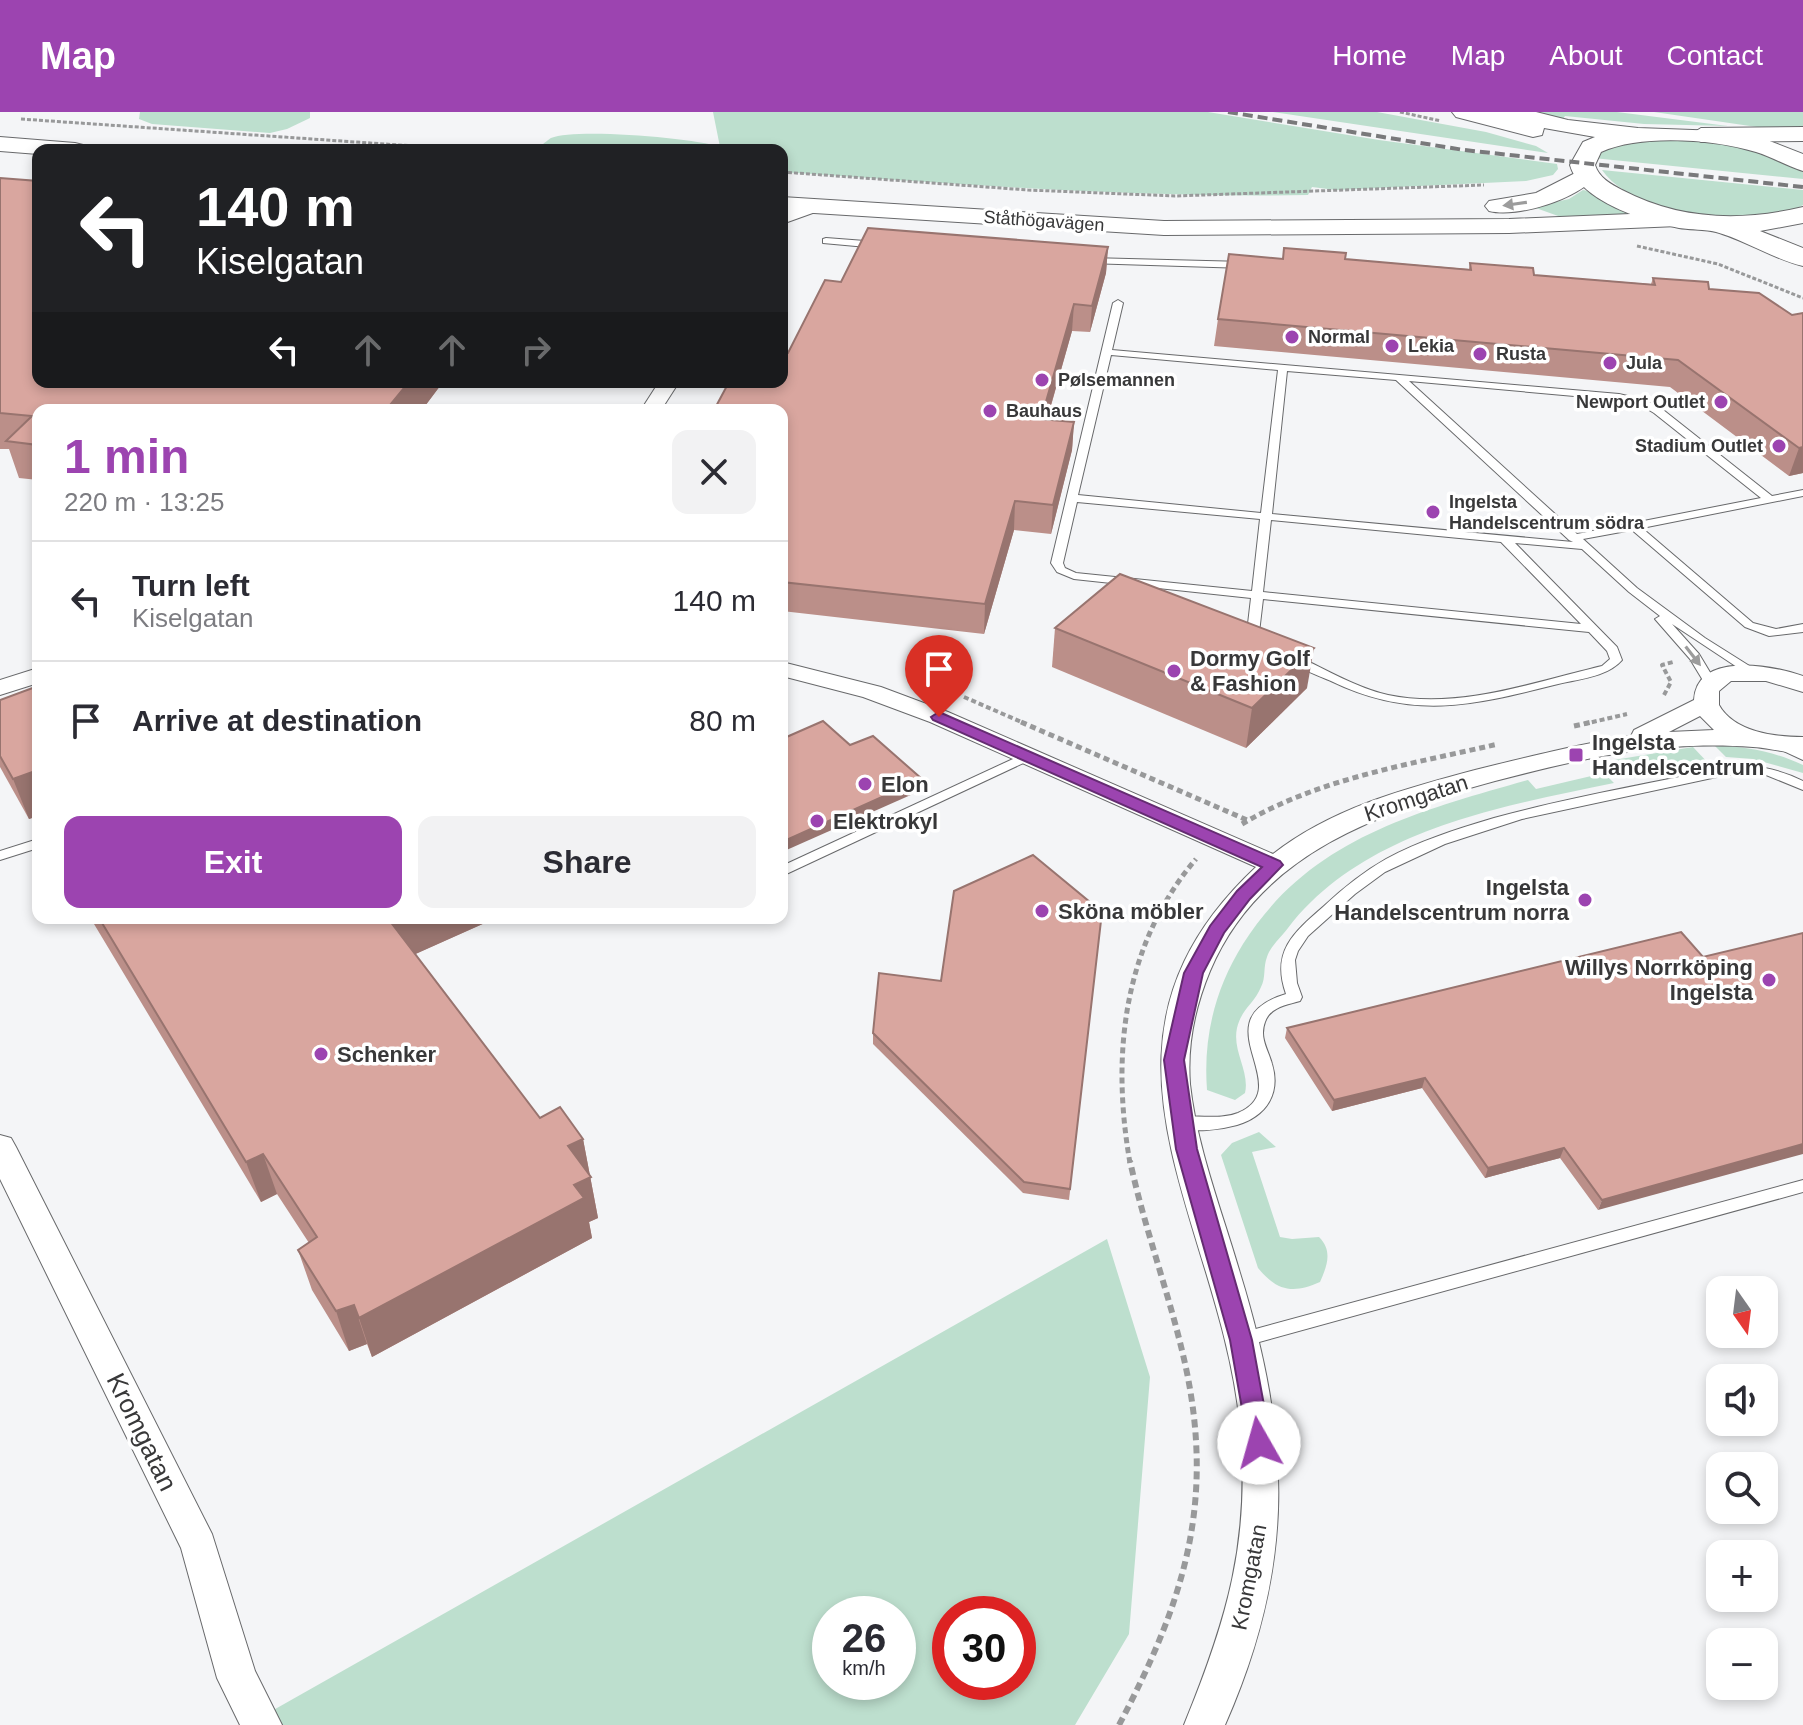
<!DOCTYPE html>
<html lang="en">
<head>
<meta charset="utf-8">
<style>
  :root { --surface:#fff; --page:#f2f2f3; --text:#2b2b33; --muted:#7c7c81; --line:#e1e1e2; --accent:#9c44b0 }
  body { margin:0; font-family:Helvetica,sans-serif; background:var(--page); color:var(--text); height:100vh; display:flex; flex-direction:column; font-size:30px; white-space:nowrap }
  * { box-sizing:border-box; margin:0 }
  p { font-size:26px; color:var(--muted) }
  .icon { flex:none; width:44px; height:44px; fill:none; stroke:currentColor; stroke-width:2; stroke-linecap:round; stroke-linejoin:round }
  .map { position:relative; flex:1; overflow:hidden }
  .sheet { position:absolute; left:32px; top:292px; width:756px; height:520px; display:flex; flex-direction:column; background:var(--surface); border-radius:16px; box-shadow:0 4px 12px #0003 }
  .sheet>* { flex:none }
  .banner { position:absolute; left:32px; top:32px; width:756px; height:244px; border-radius:16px; box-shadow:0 4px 12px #0003; background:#202124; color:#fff; overflow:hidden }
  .needle { width:52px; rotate:166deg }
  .tools { position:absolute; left:1706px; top:1164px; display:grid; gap:16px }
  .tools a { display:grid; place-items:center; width:72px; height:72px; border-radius:16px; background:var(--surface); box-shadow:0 4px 12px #0003; font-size:40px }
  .speed { position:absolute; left:812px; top:1484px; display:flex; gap:16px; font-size:40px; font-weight:700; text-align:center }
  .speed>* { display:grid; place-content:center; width:104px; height:104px; border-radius:50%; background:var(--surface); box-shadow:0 4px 12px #0003; line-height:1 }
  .speed small { font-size:20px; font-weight:400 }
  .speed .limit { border:12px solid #d22; background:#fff; color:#111 }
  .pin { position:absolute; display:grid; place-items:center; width:68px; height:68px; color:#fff; margin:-82px -34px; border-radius:50% 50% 50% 0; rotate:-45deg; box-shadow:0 0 8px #0007 }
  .pin .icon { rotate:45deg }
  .me { position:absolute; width:88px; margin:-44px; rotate:353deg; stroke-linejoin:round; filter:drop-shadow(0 0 6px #0008) }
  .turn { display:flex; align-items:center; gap:28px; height:168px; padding:0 32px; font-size:36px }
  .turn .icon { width:104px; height:104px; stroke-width:2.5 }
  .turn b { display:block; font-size:56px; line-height:68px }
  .lanes { display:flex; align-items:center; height:76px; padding:0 32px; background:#0003; justify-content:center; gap:40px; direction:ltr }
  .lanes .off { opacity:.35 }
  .round { display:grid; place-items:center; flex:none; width:84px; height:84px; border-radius:16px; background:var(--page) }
  .overview { display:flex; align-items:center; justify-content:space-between; height:136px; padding:0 32px }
  h1 { font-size:48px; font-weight:600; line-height:60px; color:var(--accent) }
  .cta { display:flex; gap:16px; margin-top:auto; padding:16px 32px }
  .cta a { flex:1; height:92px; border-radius:16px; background:var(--accent); color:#fff; font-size:32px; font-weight:600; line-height:92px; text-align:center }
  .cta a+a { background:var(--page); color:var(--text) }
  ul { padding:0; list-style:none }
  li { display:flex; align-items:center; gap:24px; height:120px; padding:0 32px; border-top:2px solid var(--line) }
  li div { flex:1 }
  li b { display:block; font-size:30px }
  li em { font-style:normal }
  header { display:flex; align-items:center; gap:48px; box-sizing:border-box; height:112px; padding:0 40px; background:var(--accent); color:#fff }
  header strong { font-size:38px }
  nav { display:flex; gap:44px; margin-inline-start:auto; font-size:28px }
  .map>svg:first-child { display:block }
  .green { fill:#bddfce; fill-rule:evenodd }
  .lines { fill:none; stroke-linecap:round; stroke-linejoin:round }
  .lane-casing { stroke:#68696b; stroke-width:2 }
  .street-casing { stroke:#68696b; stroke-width:2 }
  .secondary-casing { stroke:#68696b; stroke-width:2 }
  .highway-casing { stroke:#68696b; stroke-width:2 }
  .path-far3 { stroke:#98999a; stroke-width:3; stroke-dasharray:4 2; stroke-linecap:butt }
  .path-far2 { stroke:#98999a; stroke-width:4; stroke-dasharray:5 3; stroke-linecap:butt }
  .path-far1 { stroke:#98999a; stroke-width:5; stroke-dasharray:6 4; stroke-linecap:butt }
  .path { stroke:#98999a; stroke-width:6; stroke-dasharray:8 5; stroke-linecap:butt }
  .lane { fill:#fff; fill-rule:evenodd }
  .street { fill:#fff; fill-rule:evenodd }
  .secondary { fill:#fff; fill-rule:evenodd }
  .highway { fill:#fff; fill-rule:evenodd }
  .rail { stroke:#79797b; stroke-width:4; stroke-dasharray:10 5; stroke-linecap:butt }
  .wall { fill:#bb8f89 }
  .shaded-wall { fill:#98746f }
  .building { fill:#d9a69f; stroke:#98746f; stroke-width:2 }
  .oneway { fill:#9c9c9c }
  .route { fill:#9c44b0; stroke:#652c72; stroke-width:2 }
  .poi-dot { fill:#9c44b0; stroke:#fff; stroke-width:3 }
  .labels { text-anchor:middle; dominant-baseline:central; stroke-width:7; stroke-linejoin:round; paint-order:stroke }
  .far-street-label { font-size:18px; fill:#383839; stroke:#fff }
  .far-poi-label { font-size:18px; font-weight:bold; fill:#383839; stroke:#fff; text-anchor:start }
  .poi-label { font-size:22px; font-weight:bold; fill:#383839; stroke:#fff; text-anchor:start }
  .street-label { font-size:22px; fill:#383839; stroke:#fff }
  .near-street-label { font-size:26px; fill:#383839; stroke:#fff }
</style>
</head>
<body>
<header>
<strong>Map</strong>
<nav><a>Home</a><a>Map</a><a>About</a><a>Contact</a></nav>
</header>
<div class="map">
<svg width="1803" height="1613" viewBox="0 0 1803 1613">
  <rect width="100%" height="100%" fill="#f4f5f7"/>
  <!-- green -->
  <g class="green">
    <polygon points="140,0 310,0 310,6 287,17 270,21 152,12 139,7"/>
    <path d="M713,0H1208L1379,28L1557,52L1558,57L1553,63L1526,69L1336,78L1312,75L1308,83C1132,86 958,72 782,60V38H547L541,34C543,32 549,27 551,26C576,16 694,26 720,35Z"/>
    <polygon points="1273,0 1377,0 1486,20 1536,34 1548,41"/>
    <polygon points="1528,0 1617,0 1728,14 1644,12 1565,4 1563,7"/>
    <polygon points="1654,0 1803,0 1803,16 1757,15"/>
    <path d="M1690,27C1729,33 1770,38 1803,59V67L1593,46C1612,21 1662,28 1690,27Z"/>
    <path d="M1602,58L1803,78V93C1757,122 1633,104 1602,58Z"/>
    <polygon points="1583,78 1588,79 1632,102 1561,105 1533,95 1569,87"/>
    <path d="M1714,633C1747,635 1773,639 1803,653V661L1753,647L1726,645Z"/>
    <polygon points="1693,635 1709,652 1633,666 1614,648"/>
    <path d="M1604,661L1614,671C1499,695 1364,718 1288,816C1281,825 1270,835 1267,845C1263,855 1266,866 1261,875C1254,892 1242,896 1237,916C1232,939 1250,959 1245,981L1235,988L1207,978C1203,925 1215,877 1243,832C1309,727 1416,700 1528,668L1536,677Z"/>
    <path d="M1259,1020L1276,1035L1252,1040L1280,1125L1292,1127L1319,1125C1333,1139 1327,1154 1320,1170C1293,1182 1277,1179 1258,1156L1221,1043L1232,1031Z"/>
    <path d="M1107,1127L1150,1265L1129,1522L1075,1613H247ZM830,1502H898V1570H830ZM950,1502H1018V1570H950Z"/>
  </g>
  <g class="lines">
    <defs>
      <g id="lane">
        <polygon points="826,126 878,130 882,133 878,136 823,131 823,127"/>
        <polygon points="1090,146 1245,150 1249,153 1245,156 1087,151 1087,147"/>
        <path d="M1118,188L1123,191L1112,238L1619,282L1645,288L1662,297L1772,384L1803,378V384L1642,416L1753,511L1776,517L1803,512V520L1769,524L1745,515L1632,418L1583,427L1637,476L1705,526L1759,560L1757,563H1749L1672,512L1699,542L1717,572L1715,575H1707L1690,547L1655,507L1660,504L1629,480L1582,437L1515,431L1617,535L1622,548C1606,566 1577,567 1554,573C1471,594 1412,608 1331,569C1317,563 1299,557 1287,547L1293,543L1297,544C1327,558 1357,576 1388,583C1459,598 1534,570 1602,554L1610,547L1607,539L1589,520L1263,487L1258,529L1252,533L1246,529L1251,486L1074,467L1057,460L1051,451L1113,191ZM1111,243L1278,258L1261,401L1078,383ZM1287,259L1396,268L1569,428L1573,430L1272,402ZM1409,269L1619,288L1639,292L1654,301L1761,386L1577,422ZM1077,390L1260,407L1252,479L1076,461L1065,456L1063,451ZM1271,408L1501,430L1581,512L1263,480Z"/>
        <polygon points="1781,629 1803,639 1803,648 1777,636 1775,633 1777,630"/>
        <polygon points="1028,640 1034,644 1032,647 782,764 782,754"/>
        <path d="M1747,654C1767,655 1785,660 1803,669V678L1766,663H1726L1522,707L1445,732L1385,760L1355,782L1308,824L1298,839L1295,848L1297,871L1302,885L1300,889C1287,893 1270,895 1265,910C1259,926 1268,937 1272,952C1281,982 1266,1004 1237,1013C1219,1018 1194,1021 1175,1015L1173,1011L1175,1007C1195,1001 1218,1009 1238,1001C1299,975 1199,908 1286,882C1271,840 1293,821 1323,795C1342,777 1363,760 1386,747C1419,729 1457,717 1494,706C1570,685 1649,672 1726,655Z"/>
        <polygon points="38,727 38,736 0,748 0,739"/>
        <polygon points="1803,1068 1803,1080 1241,1235 1235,1233 1232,1228 1235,1223 1241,1221"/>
      </g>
      <g id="street">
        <polygon points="815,89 823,94 821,98 782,112 782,101"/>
        <polygon points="659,270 679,270 661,298 641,298"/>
        <path d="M782,550L881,575L948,600L1273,742C1332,696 1404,677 1475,658C1527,645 1579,632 1631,624L1634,618L1694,588C1697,538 1773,554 1803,564V580L1766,569H1731L1719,579V593C1734,620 1775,625 1803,625V641C1786,641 1769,636 1753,635C1726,633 1700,633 1673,635C1613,639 1553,654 1495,669C1381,700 1260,740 1210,859C1195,895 1187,932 1190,972C1197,1036 1222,1099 1240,1161C1291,1327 1296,1452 1225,1613H1184C1227,1508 1251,1428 1240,1313C1220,1106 1064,935 1256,755L930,610L863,585L782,564ZM1700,604L1714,618L1669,620Z"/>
        <polygon points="38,556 38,571 0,583 0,568"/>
        <polygon points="0,1023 11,1026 16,1035 212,1422 255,1559 282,1613 240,1613 217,1566 181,1436 0,1067"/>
      </g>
      <g id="secondary">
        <polygon points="1803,15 1803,29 1701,30 1690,23 1701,16"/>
        <polygon points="0,25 75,31 83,33 86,38 38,38 38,42 0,39"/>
        <path d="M1585,56L1593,58L1597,63C1579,87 1518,106 1489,99L1485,94L1489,89L1536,81Z"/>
        <polygon points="782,85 1164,109 1509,107 1678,100 1687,102 1690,107 1687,112 1678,114 1509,121 1164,123 782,99"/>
      </g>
      <path id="highway" d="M1452,0H1536L1568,8L1638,16L1720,19L1767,28L1803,42V59C1787,54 1772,45 1756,40C1713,27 1641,22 1601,40L1595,53C1599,66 1611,72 1622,78C1679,108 1741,110 1803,95V111L1760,119L1803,136V154C1773,147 1745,128 1716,120C1705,117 1691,118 1679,116C1646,109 1580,90 1570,53L1583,30L1595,25L1544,16L1542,23L1533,25L1456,5Z"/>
    </defs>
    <!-- lane casing -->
    <use href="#lane" class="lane-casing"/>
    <!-- street casing -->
    <use href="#street" class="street-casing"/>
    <!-- secondary casing -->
    <use href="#secondary" class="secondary-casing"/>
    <!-- highway casing -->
    <use href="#highway" class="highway-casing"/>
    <!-- path-far3 -->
    <g class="path-far3">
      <polyline points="1400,0 1441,9"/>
      <polyline points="21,7 472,38"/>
      <polyline points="782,60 1028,78 1175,84 1484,73"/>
      <polyline points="1637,134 1718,152 1803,186"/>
    </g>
    <!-- path-far2 -->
    <g class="path-far2">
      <polyline points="1664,583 1671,570 1662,553 1673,550"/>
      <polyline points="964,585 1026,612"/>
      <polyline points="1584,612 1627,602"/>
    </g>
    <!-- path-far1 -->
    <g class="path-far1">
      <polyline points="1021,610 1247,708"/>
      <polyline points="1574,614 1592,610"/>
      <path d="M1242,712C1319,666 1412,652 1498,632"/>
      <path d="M1130,1051C1111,943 1123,833 1196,747"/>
    </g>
    <!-- path -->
    <path class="path" d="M1119,1613C1183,1491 1215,1394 1186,1256C1171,1186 1145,1119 1130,1049"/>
    <!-- lane -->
    <use href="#lane" class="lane"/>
    <!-- street -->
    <use href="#street" class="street"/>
    <!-- secondary -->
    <use href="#secondary" class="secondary"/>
    <!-- highway -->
    <use href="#highway" class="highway"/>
    <!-- rail -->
    <polyline class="rail" points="1228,0 1464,38 1803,75"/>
  </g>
  <!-- wall -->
  <g class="wall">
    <polygon points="0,66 38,270 443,270 422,298 38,298 38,368 19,366 9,337 0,337"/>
    <polygon points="1108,135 1106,161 1090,220 1072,219 1047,308 1074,310 1072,338 1051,422 1014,418 984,522 782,499 782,298 788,241 841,170"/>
    <polygon points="1283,147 1345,147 1469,157 1470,151 1534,163 1651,172 1653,166 1709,177 1792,203 1803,361 1789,364 1670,275 1214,234 1218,207"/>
    <polygon points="1055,516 1307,576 1246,636 1052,555"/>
    <polygon points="38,574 38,704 29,707 0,655 0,588"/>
    <polygon points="1102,800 1069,1088 1023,1081 873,932 873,921 941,869"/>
    <polygon points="92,806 496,806 415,842 540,1006 583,1027 598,1106 589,1110 592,1126 372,1245 367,1232 349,1239 312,1178 298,1138 309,1131 277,1082 261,1090 94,812"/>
    <polygon points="1703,845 1598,1098 1560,1046 1485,1066 1422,976 1332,999 1285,926 1287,916"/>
  </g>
  <!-- shaded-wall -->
  <g class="shaded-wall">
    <polygon points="1108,135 1106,161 1090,220 1092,194"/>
    <polygon points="1074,192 1072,219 1039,335 1041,307"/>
    <polygon points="409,270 443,270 422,298 386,298"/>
    <polygon points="1074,310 1072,338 1051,422 1053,393"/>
    <polygon points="1803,335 1803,361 1789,364 1799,336"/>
    <polygon points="1015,389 1014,418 984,522 985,492"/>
    <polygon points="1314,536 1307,576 1246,636 1252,596"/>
    <polygon points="38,658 38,704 29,707 13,667"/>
    <polygon points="922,667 922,678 782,740 782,730"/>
    <polygon points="396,806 496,806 400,849 390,809"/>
    <polygon points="1425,966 1422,976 1332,999 1334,988"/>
    <polygon points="583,1027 598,1106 589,1110 592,1126 372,1245 359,1206 568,1034"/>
    <polygon points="1803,1032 1803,1042 1598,1098 1602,1088"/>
    <polygon points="1564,1036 1560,1046 1485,1066 1488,1056"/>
    <polygon points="263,1042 277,1082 261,1090 246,1050"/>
    <polygon points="354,1193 367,1232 349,1239 336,1199"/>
  </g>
  <!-- building -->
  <g class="building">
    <polygon points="0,66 38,69 38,270 409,270 386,298 38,298 38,333 6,329 32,304 0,301"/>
    <polygon points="868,116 1108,135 1092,194 1074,192 1041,307 1074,310 1053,393 1015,389 985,492 782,470 782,298 714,298 729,270 782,270 782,240 788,241 825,168 841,170"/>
    <polygon points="1284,136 1346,141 1345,147 1471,158 1470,151 1533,156 1534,163 1655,173 1653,166 1708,170 1709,177 1759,181 1792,203 1803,201 1803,335 1799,336 1678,248 1218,207 1229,142 1283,147"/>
    <polygon points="1120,462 1314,536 1252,596 1055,516"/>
    <polygon points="38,574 38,658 13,667 0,644 0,588"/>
    <polygon points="823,609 850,633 873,624 922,667 782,730 782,627"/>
    <polygon points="1033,743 1102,800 1070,1077 1024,1070 873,921 879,861 941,869 954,779"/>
    <polygon points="99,806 396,806 390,809 540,1006 560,995 583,1027 568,1034 591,1065 574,1073 584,1086 359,1206 354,1193 336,1199 298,1138 317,1125 263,1042 246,1050"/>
    <polygon points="1681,820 1703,845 1803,821 1803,1032 1602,1088 1564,1036 1488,1056 1425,966 1334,988 1287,916"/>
  </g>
  <!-- one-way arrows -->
  <defs><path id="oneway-solid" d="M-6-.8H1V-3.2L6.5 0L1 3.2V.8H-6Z" transform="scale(2)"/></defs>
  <g class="oneway">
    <use href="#oneway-solid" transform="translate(1515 92) rotate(172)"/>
    <use href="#oneway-solid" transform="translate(1693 544) rotate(52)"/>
  </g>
  <!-- route -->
  <polygon class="route" points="939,600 1280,749 1283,753 1250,787 1224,821 1203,861 1184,948 1197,1037 1252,1228 1271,1331 1268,1339 1259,1342 1251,1339 1248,1331 1230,1228 1176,1037 1164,948 1184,861 1210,814 1237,779 1262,755 933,608 931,605"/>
  <!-- markers -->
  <g class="poi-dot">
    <circle cx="1292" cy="225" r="8"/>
    <circle cx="1392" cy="234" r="8"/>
    <circle cx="1480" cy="242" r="8"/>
    <circle cx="1610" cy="251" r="8"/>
    <circle cx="1042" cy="268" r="8"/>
    <circle cx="1721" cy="290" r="8"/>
    <circle cx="990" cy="299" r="8"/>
    <circle cx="1779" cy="334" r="8"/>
    <circle cx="1433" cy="400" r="8"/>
    <circle cx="1174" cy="559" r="8"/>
    <rect x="1568" y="635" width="16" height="16" rx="4"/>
    <circle cx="865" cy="672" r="8"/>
    <circle cx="817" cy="709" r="8"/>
    <circle cx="1585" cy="788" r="8"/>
    <circle cx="1042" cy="799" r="8"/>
    <circle cx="1769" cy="868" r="8"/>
    <circle cx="321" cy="942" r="8"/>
  </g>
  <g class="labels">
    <!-- far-street labels -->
    <g class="far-street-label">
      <text transform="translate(1044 109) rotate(4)">Ståthögavägen</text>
    </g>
    <!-- far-poi labels -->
    <g class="far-poi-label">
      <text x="1308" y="225">Normal</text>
      <text x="1408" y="234">Lekia</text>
      <text x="1496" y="242">Rusta</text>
      <text x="1626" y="251">Jula</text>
      <text x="1058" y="268">Pølsemannen</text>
      <text x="1705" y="290" text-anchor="end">Newport Outlet</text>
      <text x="1006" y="299">Bauhaus</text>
      <text x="1763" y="334" text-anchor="end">Stadium Outlet</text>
      <text x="1449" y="390">Ingelsta<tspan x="1449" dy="21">Handelscentrum södra</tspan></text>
    </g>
    <!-- poi labels -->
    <g class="poi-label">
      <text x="1190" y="546">Dormy Golf<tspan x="1190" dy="25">&amp; Fashion</tspan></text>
      <text x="1592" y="630">Ingelsta<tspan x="1592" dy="25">Handelscentrum</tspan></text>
      <text x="881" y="672">Elon</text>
      <text x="833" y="709">Elektrokyl</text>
      <text x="1569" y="775" text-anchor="end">Ingelsta<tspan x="1569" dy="25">Handelscentrum norra</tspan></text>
      <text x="1058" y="799">Sköna möbler</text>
      <text x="1753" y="855" text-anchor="end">Willys Norrköping<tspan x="1753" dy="25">Ingelsta</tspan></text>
      <text x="337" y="942">Schenker</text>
    </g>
    <!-- street labels -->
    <g class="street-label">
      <text transform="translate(1416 686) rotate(-18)">Kromgatan</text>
      <text transform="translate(1249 1465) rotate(-79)">Kromgatan</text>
    </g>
    <!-- near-street labels -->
    <g class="near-street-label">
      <text transform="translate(142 1320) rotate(64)">Kromgatan</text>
    </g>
  </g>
</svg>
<div class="tools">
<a><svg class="needle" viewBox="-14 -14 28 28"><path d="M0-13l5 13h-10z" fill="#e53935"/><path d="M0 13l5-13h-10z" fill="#7c7c81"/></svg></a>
<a><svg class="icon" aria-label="sound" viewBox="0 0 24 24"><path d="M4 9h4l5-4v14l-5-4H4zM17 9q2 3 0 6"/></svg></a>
<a><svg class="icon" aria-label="search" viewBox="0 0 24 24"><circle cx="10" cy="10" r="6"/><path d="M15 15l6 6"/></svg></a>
<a>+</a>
<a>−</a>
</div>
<div class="speed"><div>26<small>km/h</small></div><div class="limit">30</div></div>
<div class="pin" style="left:939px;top:605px;background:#d93025"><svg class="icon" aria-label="arrive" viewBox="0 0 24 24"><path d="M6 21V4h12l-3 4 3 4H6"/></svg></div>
<svg class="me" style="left:1259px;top:1331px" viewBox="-20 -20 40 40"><circle r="19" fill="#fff"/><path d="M0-13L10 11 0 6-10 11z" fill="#9c44b0"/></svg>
<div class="banner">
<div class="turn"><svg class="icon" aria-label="left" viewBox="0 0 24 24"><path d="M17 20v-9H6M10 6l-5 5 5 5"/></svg><div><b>140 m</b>Kiselgatan</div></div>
<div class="lanes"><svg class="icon" aria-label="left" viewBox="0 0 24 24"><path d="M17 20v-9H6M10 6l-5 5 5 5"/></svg><svg class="icon off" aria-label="ahead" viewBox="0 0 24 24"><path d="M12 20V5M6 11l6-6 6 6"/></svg><svg class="icon off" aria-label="ahead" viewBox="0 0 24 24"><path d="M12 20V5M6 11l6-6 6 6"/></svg><svg class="icon off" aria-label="right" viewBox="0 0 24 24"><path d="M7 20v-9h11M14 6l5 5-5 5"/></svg></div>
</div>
<section class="sheet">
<div class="overview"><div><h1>1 min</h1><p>220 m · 13:25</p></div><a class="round"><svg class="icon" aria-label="close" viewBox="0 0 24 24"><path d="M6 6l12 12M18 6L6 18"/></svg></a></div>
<ul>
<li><svg class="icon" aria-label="left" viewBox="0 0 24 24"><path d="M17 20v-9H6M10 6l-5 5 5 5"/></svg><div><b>Turn left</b><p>Kiselgatan</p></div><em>140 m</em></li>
<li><svg class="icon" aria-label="arrive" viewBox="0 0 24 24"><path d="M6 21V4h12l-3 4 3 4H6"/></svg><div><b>Arrive at destination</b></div><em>80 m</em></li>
</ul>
<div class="cta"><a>Exit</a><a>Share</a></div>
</section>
</div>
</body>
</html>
